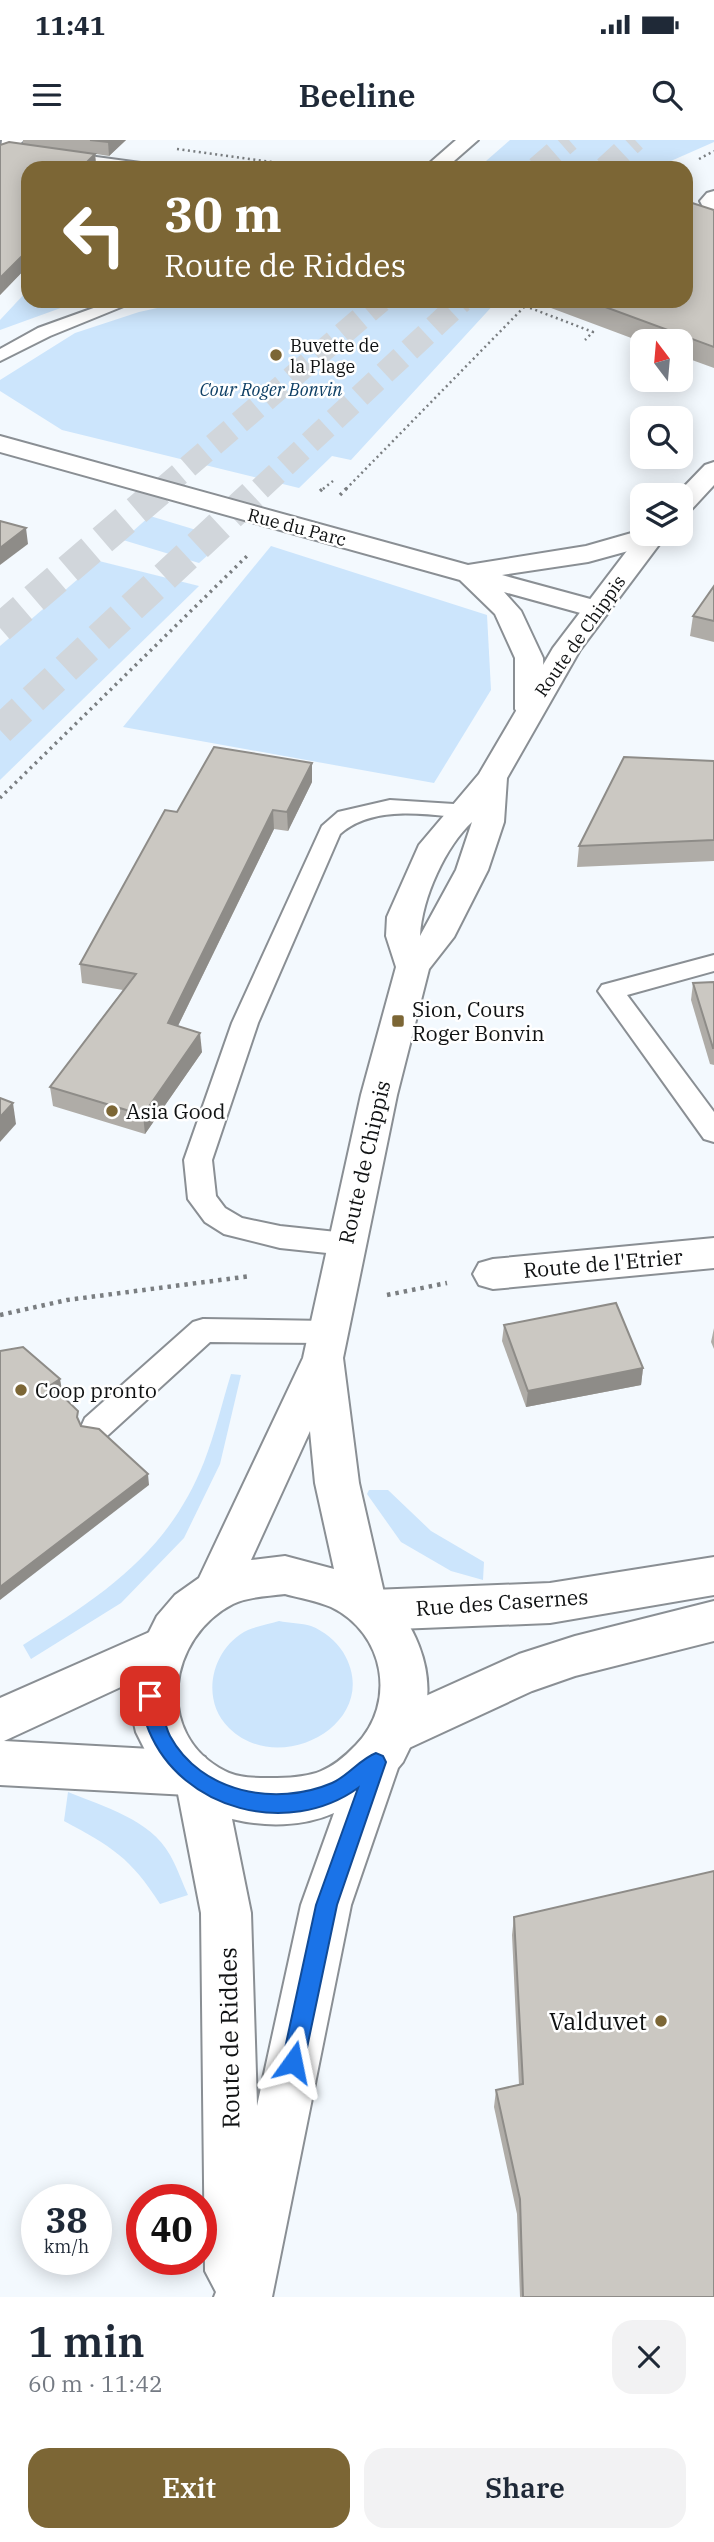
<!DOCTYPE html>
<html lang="en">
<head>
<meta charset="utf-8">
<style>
  :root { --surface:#fff; --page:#f2f2f3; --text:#1f2937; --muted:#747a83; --accent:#7c6635 }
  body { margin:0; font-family:"IBM Plex Serif",serif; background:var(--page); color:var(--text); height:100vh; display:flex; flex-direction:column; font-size:26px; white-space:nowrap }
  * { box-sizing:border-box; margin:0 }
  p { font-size:23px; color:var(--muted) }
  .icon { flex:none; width:38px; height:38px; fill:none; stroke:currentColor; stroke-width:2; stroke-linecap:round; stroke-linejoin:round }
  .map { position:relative; height:2157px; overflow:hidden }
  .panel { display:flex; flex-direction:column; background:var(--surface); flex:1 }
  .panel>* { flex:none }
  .hud { position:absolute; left:21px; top:21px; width:672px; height:147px; border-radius:21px; box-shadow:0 4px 18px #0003; background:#7c6635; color:#fff; overflow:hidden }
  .needle { width:46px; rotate:344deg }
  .fabs { position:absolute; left:630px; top:189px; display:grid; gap:14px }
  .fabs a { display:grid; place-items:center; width:63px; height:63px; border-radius:14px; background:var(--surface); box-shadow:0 4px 18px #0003; font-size:35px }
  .speed { position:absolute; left:21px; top:2044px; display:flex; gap:14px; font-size:35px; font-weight:700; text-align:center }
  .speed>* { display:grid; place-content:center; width:91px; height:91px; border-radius:50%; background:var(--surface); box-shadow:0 4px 18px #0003; line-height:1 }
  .speed small { font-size:18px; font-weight:400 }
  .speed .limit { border:10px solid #d22; background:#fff; color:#111 }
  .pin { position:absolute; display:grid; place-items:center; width:60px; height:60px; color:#fff; margin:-30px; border-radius:14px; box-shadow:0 4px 10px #0006 }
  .me { position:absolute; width:77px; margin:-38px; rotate:12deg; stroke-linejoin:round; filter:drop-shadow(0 0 5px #0008) }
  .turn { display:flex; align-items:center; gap:24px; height:147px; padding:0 28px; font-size:32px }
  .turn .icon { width:91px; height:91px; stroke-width:2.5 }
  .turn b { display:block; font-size:49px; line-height:60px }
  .round { display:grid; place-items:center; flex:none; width:74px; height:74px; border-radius:21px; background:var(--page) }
  .overview { display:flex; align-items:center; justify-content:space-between; height:119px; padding:0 28px }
  h1 { font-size:42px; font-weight:600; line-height:52px }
  .primary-button { display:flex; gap:14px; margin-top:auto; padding:14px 28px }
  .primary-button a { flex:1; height:80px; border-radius:21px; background:var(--accent); color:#fff; font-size:28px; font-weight:600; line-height:80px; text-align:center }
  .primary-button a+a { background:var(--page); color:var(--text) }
  .status { display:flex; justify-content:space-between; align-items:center; height:49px; padding:0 35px; background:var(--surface); direction:ltr }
  .status svg { height:19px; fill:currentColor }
  header { display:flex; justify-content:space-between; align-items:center; height:91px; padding:0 28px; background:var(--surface); font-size:32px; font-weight:600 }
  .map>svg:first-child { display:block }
  .green { fill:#cce5fc }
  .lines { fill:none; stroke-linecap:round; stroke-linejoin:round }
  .highway-tunnel-far1 { stroke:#d1d6db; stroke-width:23; stroke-dasharray:23 11; stroke-linecap:butt }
  .highway-tunnel { stroke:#d1d6db; stroke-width:30; stroke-dasharray:30 15; stroke-linecap:butt }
  .lane-casing { stroke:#8a8f94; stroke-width:4 }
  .street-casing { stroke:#8a8f94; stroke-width:4 }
  .secondary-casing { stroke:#8a8f94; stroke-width:4 }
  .path-far2 { stroke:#7a7e81; stroke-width:2.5; stroke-dasharray:2 3.5; stroke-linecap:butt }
  .path-far1 { stroke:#7a7e81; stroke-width:3.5; stroke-dasharray:2.5 4.5; stroke-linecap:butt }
  .path { stroke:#7a7e81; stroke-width:4.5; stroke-dasharray:3.5 5; stroke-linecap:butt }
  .lane { fill:#fff; fill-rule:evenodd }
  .street { fill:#fff; fill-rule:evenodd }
  .secondary { fill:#fff; fill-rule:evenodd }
  .wall { fill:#afaca7 }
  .shaded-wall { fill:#8e8c88 }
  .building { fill:#cbc8c2; stroke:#8e8c88; stroke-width:2 }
  .route { fill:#1a73e8; stroke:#114b97; stroke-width:2 }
  .poi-dot { fill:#7c6635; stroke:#fff; stroke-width:2.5 }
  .labels { text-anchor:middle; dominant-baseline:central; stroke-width:5; stroke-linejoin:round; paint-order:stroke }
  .far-poi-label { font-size:18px; fill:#101213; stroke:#fff; text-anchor:start }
  .far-park-label { font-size:18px; font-style:italic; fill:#0f4066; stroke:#fff }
  .far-street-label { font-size:18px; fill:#101213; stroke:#fff }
  .poi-label { font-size:21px; fill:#101213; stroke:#fff; text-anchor:start }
  .street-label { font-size:21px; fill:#101213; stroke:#fff }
  .near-poi-label { font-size:24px; fill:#101213; stroke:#fff; text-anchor:end }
  .near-street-label { font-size:24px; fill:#101213; stroke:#fff }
</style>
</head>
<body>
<div class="status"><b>11:41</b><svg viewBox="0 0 49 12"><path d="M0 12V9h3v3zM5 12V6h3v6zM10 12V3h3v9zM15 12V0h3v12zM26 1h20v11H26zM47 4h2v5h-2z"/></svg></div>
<header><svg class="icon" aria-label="menu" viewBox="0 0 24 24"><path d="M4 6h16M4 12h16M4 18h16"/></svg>Beeline<svg class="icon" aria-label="search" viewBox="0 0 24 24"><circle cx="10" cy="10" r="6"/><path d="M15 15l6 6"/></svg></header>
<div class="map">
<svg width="714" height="2157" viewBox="0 0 714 2157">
  <rect width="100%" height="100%" fill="#f3f9fe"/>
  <!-- green -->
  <g class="green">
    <polygon points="510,0 714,0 714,2 655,28 478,28"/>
    <polygon points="28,150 28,161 80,161 0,190 0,180"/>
    <polygon points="189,161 497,161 351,320 332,316 299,348 62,290 0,251 0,240 75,193 139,172"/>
    <polygon points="150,376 226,399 199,423 123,400"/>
    <polygon points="271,406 487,475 491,550 434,643 123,587"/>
    <polygon points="99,421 199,446 0,640 0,506"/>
    <path d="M231,1234L241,1235L220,1324L184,1398L121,1463L31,1519L23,1505C103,1455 168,1413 204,1322C215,1294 222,1263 231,1234Z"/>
    <polygon points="369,1350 388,1350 431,1391 484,1422 483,1440 451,1431 401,1402 367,1354"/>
    <path d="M279,1481C289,1483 302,1483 311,1486C324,1491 336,1501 343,1512C385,1581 281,1639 229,1588C199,1559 212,1507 248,1490C258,1486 269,1484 279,1481Z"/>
    <path d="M68,1652C104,1667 150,1679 170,1715C177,1727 182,1742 188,1755L160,1764C130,1717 112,1707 64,1681Z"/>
  </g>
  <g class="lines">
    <!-- highway-tunnel-far1 -->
    <g class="highway-tunnel-far1">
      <polyline points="537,28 569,0"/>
      <polyline points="605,28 635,0"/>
      <polyline points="162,349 381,161"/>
      <polyline points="260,349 462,161"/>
    </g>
    <!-- highway-tunnel -->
    <g class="highway-tunnel">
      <polyline points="0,488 164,347"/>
      <polyline points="0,590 261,347"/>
    </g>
    <defs>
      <g id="lane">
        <polygon points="0,4 148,24 155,28 115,28 0,12"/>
        <polygon points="113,161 136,161 50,196 0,221 0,209 38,188"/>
        <path d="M390,660L486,666L494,668L497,673L494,678L486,680C440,677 377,661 340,694L258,883L212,1020L216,1056L225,1068L242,1078L280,1086L346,1093L356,1096L360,1104L356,1112L346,1115L280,1108L224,1094L205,1082L188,1059L184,1020L232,883L322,686L338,672Z"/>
        <polygon points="714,815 714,831 627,855 714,972 714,1002 704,999 598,851 602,845"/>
        <polygon points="203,1179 327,1181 337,1184 342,1192 337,1200 327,1203 210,1202 107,1296 96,1299 85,1296 81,1287 85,1278 193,1182"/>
      </g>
      <g id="street">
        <polygon points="2,0 24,0 7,16 0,18"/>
        <polygon points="456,0 478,0 446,28 424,28"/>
        <polygon points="714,51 714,77 707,75 700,61 707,53"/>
        <polygon points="0,296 468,425 586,406 642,390 642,394 665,396 661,402 588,422 502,435 605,463 609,469 605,475 595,477 504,452 521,471 543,518 545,569 541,575 530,578 519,575 515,569 515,518 495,474 460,440 0,312"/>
        <polygon points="714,1098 714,1128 493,1149 479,1145 473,1134 479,1123 493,1119"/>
        <polygon points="714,1417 714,1455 550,1483 372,1490 356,1484 349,1470 356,1456 372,1450 550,1443"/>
        <polygon points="714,1461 714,1501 575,1536 532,1551 396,1614 379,1607 372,1592 379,1577 519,1514 575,1496"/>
        <polygon points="161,1487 177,1493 184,1507 177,1521 4,1601 188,1611 205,1617 212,1633 205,1649 188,1655 0,1645 0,1558"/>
      </g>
      <g id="secondary">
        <polygon points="714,322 714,345 690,371 681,373 681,355 676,355 705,325"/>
        <path d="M642,391L667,394L580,510L507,638L504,682L488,730L454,797L429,829L397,955L343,1218L359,1343L385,1457C414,1480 433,1528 426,1566C423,1584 411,1605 403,1622L398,1628L351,1765L272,2157H214L216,2152L205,2131L201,1773L178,1654L156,1632L136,1592L130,1566L131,1540L138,1514L157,1476L175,1455L199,1438L303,1218L361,955L396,827L386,796L387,777L419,705L479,634L553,508ZM472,682L456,730L420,796C422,757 446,706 472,682ZM310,1291L315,1343L334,1429L285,1416L251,1420ZM285,1454C300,1458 317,1461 331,1467C385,1493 397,1563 356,1605C330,1632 314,1637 277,1638C260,1638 240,1639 225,1631C153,1595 168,1497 233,1464C248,1457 268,1456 285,1454ZM334,1673L301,1765L257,1966L251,1773L232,1679C264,1687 303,1687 334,1673Z"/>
      </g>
    </defs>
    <!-- lane casing -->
    <use href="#lane" class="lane-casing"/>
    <!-- street casing -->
    <use href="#street" class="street-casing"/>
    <!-- secondary casing -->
    <use href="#secondary" class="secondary-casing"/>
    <!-- path-far2 -->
    <g class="path-far2">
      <polyline points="177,9 316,28"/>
      <polyline points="699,19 714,11"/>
      <polyline points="525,166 593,192 585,200"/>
      <polyline points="323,349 333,341"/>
      <polyline points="346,349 530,161"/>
    </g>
    <!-- path-far1 -->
    <g class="path-far1">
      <polyline points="320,351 325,347"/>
      <polyline points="340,355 348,347"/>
      <polyline points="0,658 248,415"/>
    </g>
    <!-- path -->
    <g class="path">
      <polyline points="387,1155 447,1143"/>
      <polyline points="0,1175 67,1160 251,1136"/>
    </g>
    <!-- lane -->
    <use href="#lane" class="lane"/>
    <!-- street -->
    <use href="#street" class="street"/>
    <!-- secondary -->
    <use href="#secondary" class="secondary"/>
  </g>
  <!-- wall -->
  <g class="wall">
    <polygon points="23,0 126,0 109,16 90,13 95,14 96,23 113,25 113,28 28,28 28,126 0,155 0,5 23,4"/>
    <polygon points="714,70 714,228 681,216 681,201 642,202 551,168 551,161 686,161"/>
    <polygon points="714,446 714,502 690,496 693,476"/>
    <polygon points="714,621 714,721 577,727 579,706"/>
    <polygon points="312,642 288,691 274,689 178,886 202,912 145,994 53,966 50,947 123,850 82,843 80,824 177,672"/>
    <polygon points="714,842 714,925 710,924 691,860 693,843"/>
    <polygon points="504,1185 643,1228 641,1245 526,1267 502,1201"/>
    <polygon points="714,1188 714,1209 711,1202"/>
    <polygon points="514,1777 714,2157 520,2157 517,2074 494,1967 496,1950 519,1945 512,1795"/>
  </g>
  <!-- shaded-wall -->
  <g class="shaded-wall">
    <polygon points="110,0 126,0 109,16 108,2"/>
    <polygon points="95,14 96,28 87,22"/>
    <polygon points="28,110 28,126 0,155 0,138"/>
    <polygon points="26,388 28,404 0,425 0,408"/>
    <polygon points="312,623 312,642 288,691 287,672"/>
    <polygon points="273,670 274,689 170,902 168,883"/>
    <polygon points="200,893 202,912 145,994 143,975"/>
    <polygon points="13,963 16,984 0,1002 0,977"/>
    <polygon points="643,1228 641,1245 526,1267 528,1251"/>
    <polygon points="60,1239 62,1250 53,1257 51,1245"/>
    <polygon points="148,1334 149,1345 0,1460 0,1447"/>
  </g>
  <!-- building -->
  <g class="building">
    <polygon points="90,0 110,0 108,2"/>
    <polygon points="9,2 95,14 87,22 113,25 110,28 28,28 28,110 0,138 0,5"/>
    <polygon points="686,61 714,70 714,207 589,161 686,161"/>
    <polygon points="0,381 26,388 0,408"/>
    <polygon points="714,446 714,481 693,476"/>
    <polygon points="214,607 312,623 287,672 273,670 168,883 200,893 143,975 50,947 136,834 80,824 165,670 177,672"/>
    <polygon points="624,617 714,621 714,700 579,706"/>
    <polygon points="714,842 714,908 713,908 693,843"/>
    <polygon points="0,958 13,963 0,977"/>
    <polygon points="616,1163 643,1228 528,1251 504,1185"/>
    <polygon points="23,1207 60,1239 51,1245 78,1271 77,1277 81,1286 99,1289 148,1334 0,1447 0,1211"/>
    <polygon points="714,1731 714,2157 523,2157 520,2059 496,1950 523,1944 514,1777"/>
  </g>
  <!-- route -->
  <path class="route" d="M150,1547L157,1550C164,1565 162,1581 170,1596C201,1653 276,1667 332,1643C348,1636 360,1619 376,1613L383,1616L386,1622L337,1765L304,1922L301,1930L293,1933L285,1930L282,1922L316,1765L358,1648C288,1698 182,1670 149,1591C144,1579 138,1562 144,1550Z"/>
  <!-- markers -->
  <g class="poi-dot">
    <circle cx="276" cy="215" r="7"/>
    <rect x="391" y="874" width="14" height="14" rx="3.5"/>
    <circle cx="112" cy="971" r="7"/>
    <circle cx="21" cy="1250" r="7"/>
    <circle cx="661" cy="1881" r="7"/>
  </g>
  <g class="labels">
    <!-- far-poi labels -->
    <g class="far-poi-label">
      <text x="290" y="205">Buvette de<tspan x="290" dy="21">la Plage</tspan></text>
    </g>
    <!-- far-park labels -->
    <g class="far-park-label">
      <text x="271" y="249">Cour Roger Bonvin</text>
    </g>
    <!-- far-street labels -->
    <g class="far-street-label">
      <text transform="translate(297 387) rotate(15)">Rue du Parc</text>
      <text transform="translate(580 496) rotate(-55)">Route de Chippis</text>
    </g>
    <!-- poi labels -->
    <g class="poi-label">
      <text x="412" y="869">Sion, Cours<tspan x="412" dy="24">Roger Bonvin</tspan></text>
      <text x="126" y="971">Asia Good</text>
      <text x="35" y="1250">Coop pronto</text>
    </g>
    <!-- street labels -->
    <g class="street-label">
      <text transform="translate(364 1022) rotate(-77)">Route de Chippis</text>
      <text transform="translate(603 1123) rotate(-5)">Route de l'Etrier</text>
      <text transform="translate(502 1462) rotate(-4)">Rue des Casernes</text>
    </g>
    <!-- near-poi labels -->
    <g class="near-poi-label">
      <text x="647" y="1881">Valduvet</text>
    </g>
    <!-- near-street labels -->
    <g class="near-street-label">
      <text transform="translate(229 1898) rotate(-91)">Route de Riddes</text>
    </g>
  </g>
</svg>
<div class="fabs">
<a><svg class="needle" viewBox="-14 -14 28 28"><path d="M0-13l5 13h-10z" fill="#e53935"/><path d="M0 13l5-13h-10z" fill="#747a83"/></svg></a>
<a><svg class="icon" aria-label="search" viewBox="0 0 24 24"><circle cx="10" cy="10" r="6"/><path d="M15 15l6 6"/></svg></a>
<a><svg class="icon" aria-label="layers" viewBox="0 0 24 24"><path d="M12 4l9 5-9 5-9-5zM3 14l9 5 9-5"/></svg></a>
</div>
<div class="speed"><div>38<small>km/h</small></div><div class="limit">40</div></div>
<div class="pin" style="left:150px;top:1556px;background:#d93025"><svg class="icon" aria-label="arrive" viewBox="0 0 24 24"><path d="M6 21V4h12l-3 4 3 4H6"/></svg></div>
<svg class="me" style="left:293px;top:1922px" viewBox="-20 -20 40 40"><path d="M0-17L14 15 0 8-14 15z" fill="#1a73e8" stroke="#fff" stroke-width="4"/></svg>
<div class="hud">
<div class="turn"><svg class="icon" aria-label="left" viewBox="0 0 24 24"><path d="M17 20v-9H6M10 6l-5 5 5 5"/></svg><div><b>30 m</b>Route de Riddes</div></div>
</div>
</div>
<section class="panel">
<div class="overview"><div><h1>1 min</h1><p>60 m · 11:42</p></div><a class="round"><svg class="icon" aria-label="close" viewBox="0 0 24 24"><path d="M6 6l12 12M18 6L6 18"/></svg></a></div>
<div class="primary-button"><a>Exit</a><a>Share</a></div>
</section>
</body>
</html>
